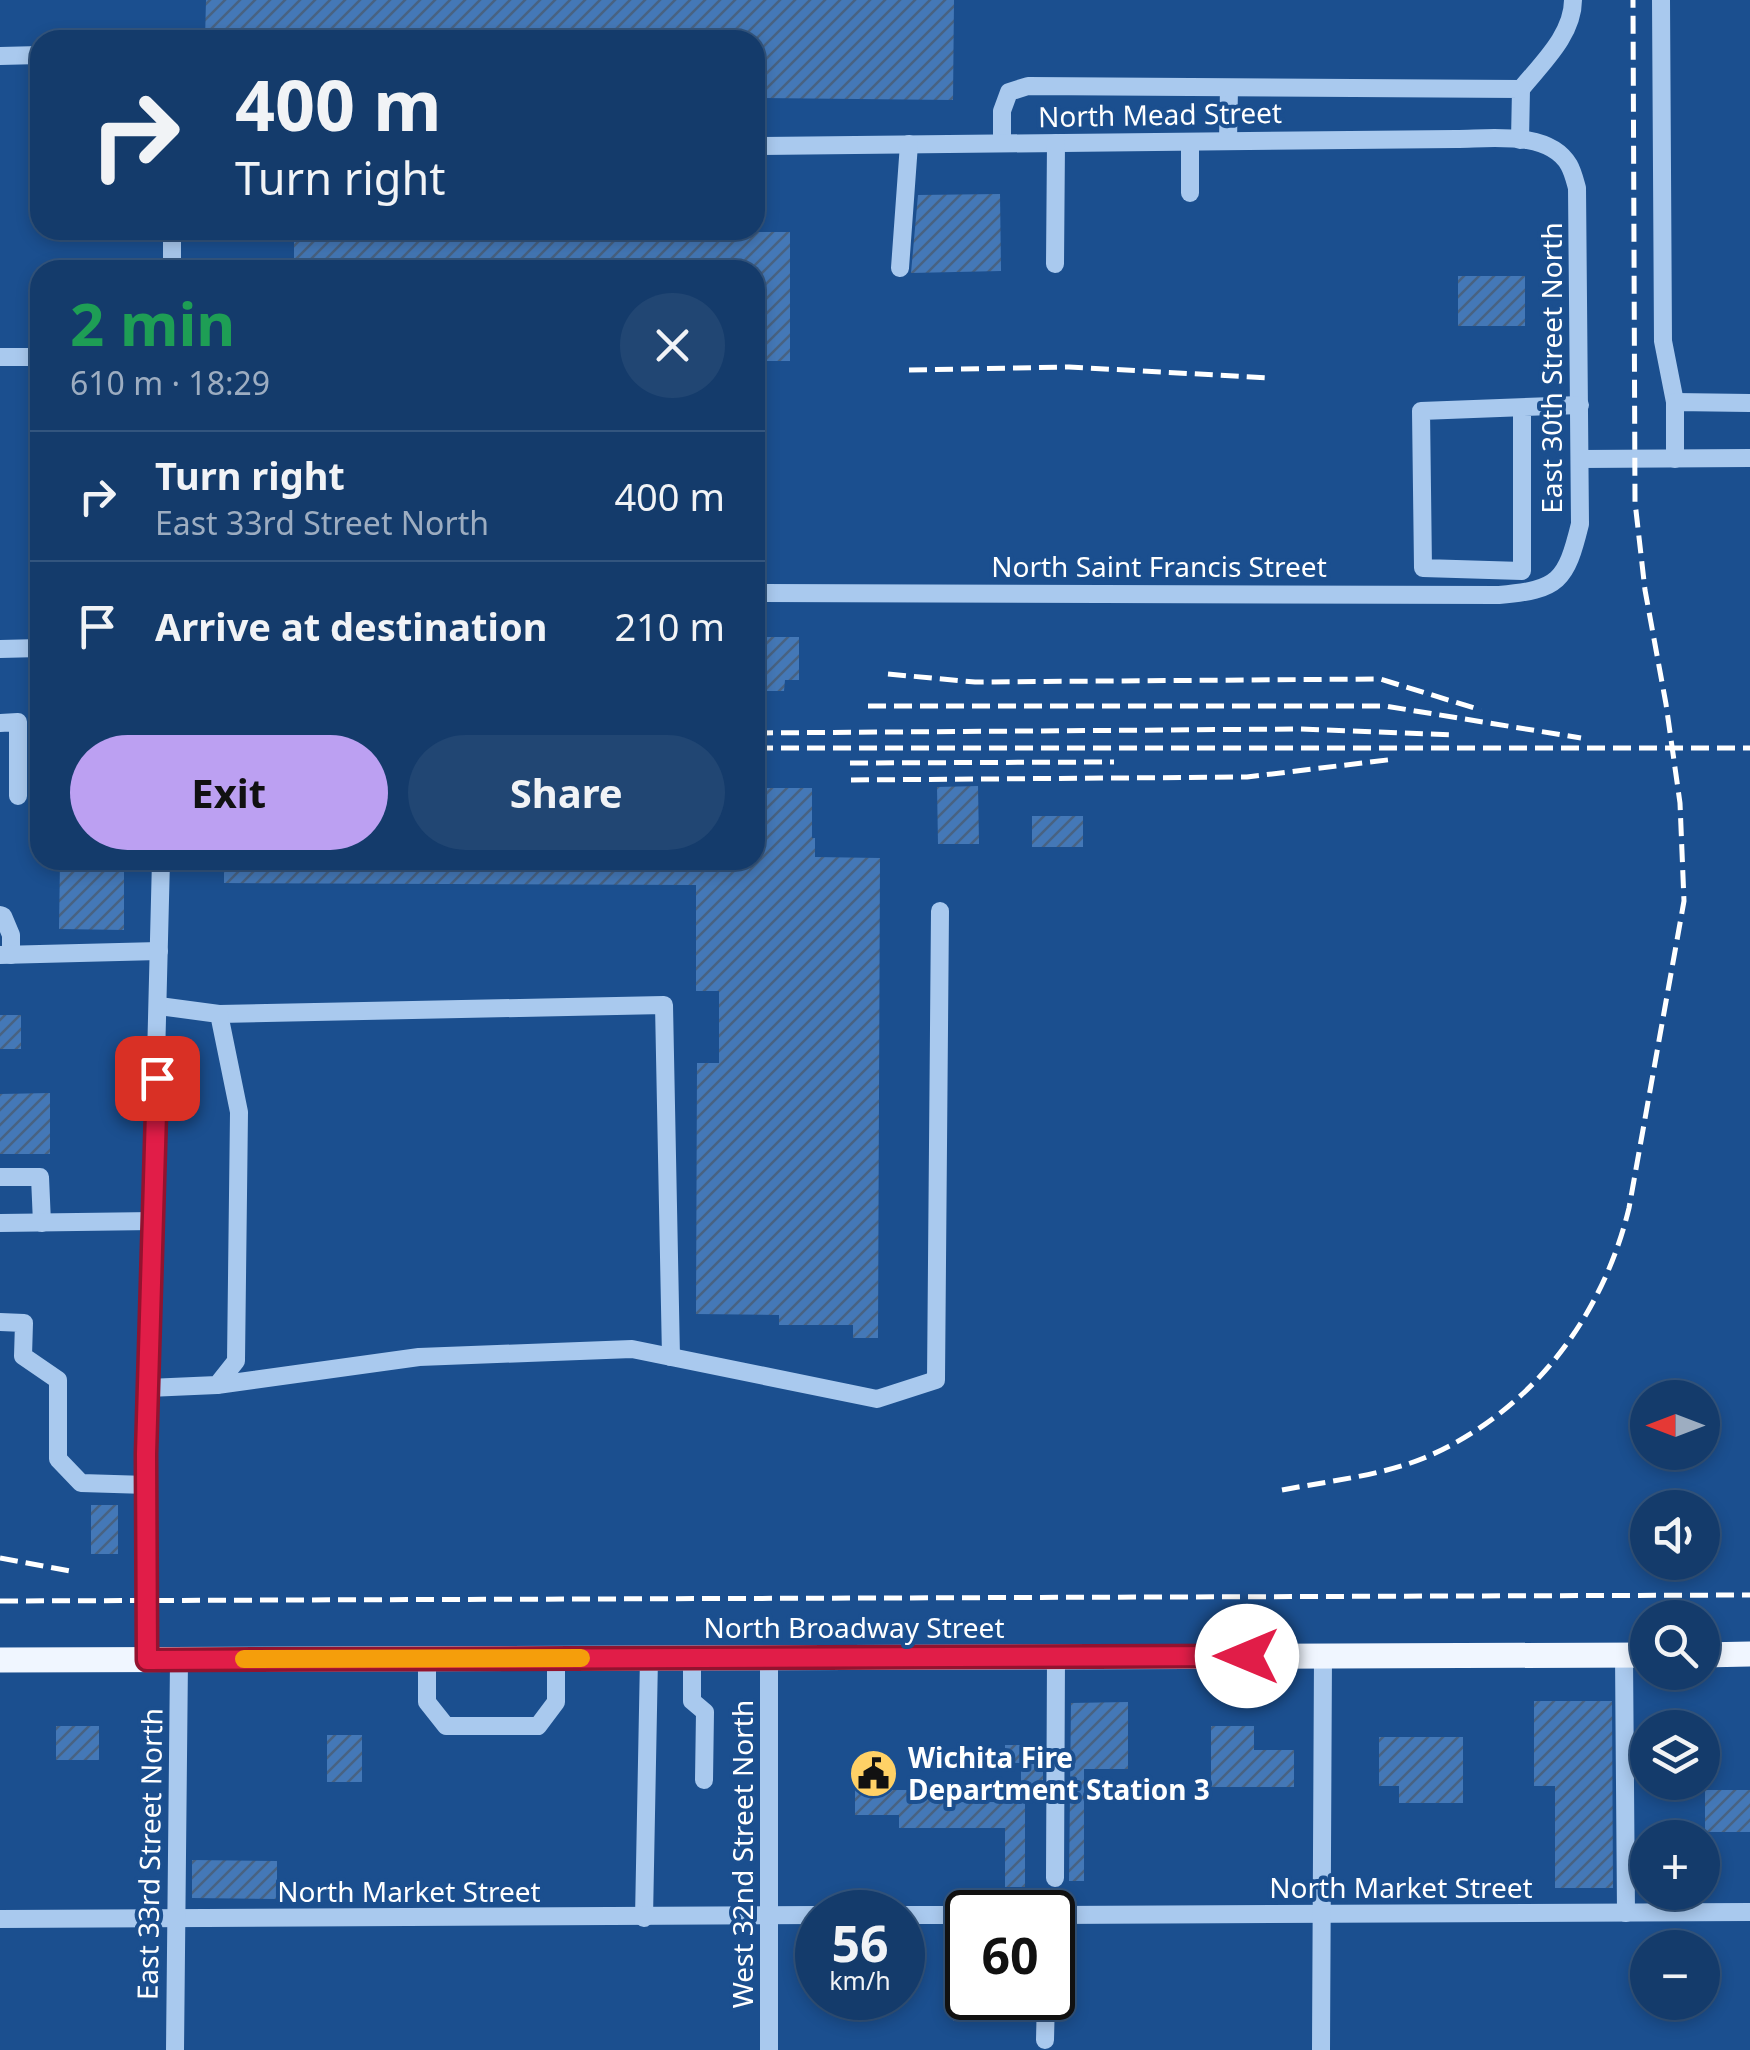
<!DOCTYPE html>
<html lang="en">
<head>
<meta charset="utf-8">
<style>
  :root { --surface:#143b6b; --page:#214673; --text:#f1f3f6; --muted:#9dadc1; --line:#33557e; --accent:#bca0f2 }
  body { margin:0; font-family:"Noto Sans",sans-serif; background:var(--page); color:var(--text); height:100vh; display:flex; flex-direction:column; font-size:38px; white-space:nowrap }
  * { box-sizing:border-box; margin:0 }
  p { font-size:32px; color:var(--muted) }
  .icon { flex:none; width:55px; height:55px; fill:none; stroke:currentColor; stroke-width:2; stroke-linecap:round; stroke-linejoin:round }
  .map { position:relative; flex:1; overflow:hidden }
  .details { position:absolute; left:30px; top:260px; width:735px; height:610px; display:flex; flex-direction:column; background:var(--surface); border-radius:30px; box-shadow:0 5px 15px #0003,0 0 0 2px var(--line) }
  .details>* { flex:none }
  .guide { position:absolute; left:30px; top:30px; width:735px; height:210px; border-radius:30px; box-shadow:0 5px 15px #0003,0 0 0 2px var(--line); background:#143b6b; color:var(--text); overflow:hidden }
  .needle { width:65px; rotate:270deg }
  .buttons { position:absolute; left:1630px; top:1380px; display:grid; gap:20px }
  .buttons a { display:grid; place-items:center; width:90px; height:90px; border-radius:50%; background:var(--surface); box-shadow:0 5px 15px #0003,0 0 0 2px var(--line); font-size:50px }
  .speed { position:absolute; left:795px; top:1890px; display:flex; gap:20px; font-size:50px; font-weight:700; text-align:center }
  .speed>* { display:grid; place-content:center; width:130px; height:130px; border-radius:50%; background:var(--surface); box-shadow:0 5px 15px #0003,0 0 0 2px var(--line); line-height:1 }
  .speed small { font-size:25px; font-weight:400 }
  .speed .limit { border:5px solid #111; border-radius:15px; background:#fff; color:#111 }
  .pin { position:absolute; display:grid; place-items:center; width:85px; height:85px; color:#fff; margin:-42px; border-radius:20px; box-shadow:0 5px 15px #0006 }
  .me { position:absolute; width:110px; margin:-55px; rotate:270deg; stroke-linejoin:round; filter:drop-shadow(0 0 8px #0008) }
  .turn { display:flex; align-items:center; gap:35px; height:210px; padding:0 40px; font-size:45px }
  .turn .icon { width:130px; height:130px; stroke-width:2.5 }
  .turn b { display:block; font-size:70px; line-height:85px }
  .round { display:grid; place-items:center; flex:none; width:105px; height:105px; border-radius:52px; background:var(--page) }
  .head { display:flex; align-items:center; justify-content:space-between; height:170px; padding:0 40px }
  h1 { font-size:60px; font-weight:700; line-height:75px; color:#1e9e55 }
  .primary-button { display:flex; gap:20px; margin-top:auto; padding:20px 40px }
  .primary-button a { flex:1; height:115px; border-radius:60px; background:var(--accent); color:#111; font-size:40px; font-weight:700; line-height:115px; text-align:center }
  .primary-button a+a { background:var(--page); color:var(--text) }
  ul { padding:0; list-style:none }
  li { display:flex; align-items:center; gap:30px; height:130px; padding:0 40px; border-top:2px solid var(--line) }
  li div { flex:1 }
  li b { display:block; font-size:38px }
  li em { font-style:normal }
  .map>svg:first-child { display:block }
  .building { fill:url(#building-hatch) }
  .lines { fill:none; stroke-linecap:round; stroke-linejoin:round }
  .minor { stroke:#a9c9ee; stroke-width:18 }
  .major { stroke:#f0f6ff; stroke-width:25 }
  .rail { stroke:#fff; stroke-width:5; stroke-dasharray:18 8; stroke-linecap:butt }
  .route-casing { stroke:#92132f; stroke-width:25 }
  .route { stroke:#e11d48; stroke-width:18 }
  .slow { stroke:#f59e0b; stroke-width:18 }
  .labels { text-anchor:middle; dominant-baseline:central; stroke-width:8; stroke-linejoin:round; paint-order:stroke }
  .street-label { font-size:28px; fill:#fff; stroke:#1b4f8f }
  .poi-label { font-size:28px; font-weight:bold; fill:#fff; stroke:#1b4f8f; text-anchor:start }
</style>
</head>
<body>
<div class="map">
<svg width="1750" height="2050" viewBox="0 0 1750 2050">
  <defs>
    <pattern id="building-hatch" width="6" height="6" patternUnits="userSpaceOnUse" patternTransform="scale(2.5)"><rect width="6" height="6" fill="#4478b7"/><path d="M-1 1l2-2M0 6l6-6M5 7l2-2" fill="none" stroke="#486282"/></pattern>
  </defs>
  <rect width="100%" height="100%" fill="#1b4f8f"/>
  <!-- building -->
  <g class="building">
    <polygon points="206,0 954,0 953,100 755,98 755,40 205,40"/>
    <polygon points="1000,194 1001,271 911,273 918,195"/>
    <polygon points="790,232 790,361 755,361 755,270 294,270 294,233"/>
    <rect x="1458" y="276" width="67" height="50"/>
    <polygon points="758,637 799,637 799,680 785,680 784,691 755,691"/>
    <polygon points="978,786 979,844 938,844 937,787"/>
    <polygon points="755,788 812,788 812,838 815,838 815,857 880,858 878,1338 853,1338 853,1325 779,1325 779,1315 696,1314 697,1063 719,1063 719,991 696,991 696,885 224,883 224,860 755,860"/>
    <rect x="1032" y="816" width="51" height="31"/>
    <polygon points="60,860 124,860 124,930 59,929"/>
    <rect x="0" y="1015" width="21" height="34"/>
    <polygon points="50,1093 50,1154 0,1154 0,1094"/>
    <rect x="91" y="1505" width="27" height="49"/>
    <polygon points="1534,1701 1612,1701 1613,1888 1555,1888 1555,1786 1534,1786"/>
    <polygon points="1128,1702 1128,1769 1084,1769 1084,1881 1069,1881 1071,1703"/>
    <rect x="56" y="1726" width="43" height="34"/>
    <polygon points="1211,1726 1254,1726 1254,1750 1294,1750 1294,1787 1211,1787"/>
    <rect x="327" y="1735" width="35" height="47"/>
    <polygon points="1379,1737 1463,1737 1463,1803 1399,1803 1399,1786 1379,1786"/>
    <polygon points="1005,1745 1043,1745 1043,1790 1021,1790 1021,1763 1005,1763"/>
    <polygon points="855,1757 889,1757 889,1790 941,1790 941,1802 1005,1802 1005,1797 1025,1797 1025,1887 1005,1887 1005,1828 899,1828 899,1815 855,1815"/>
    <rect x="1705" y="1790" width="45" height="42"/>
    <polygon points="192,1860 277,1861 277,1899 192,1898"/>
    <polygon points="954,1953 968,1953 968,1998 1008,1998 1008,2021 953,2021"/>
  </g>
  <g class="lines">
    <!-- minor -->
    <g class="minor">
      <polyline points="1661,0 1663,341 1675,402"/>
      <polyline points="0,56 40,55"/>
      <path d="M1521,89C1541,64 1573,35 1573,0"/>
      <polyline points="1228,141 1229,88"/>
      <polyline points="1190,142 1190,193"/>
      <polyline points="1002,143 1002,111 1009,92 1028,86 1521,89 1520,140"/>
      <path d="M755,146L1456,139C1490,139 1549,130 1569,165C1573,172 1575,181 1577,188L1580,524C1566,581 1559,590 1499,595L755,593"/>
      <polyline points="172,230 172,270"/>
      <polyline points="1055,264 1056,143"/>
      <polyline points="900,268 909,144"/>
      <polyline points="0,357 40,357"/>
      <polyline points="1522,408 1522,571 1423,568 1421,411 1580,405"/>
      <polyline points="1580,459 1750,458"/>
      <polyline points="1675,459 1675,402 1750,403"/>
      <polyline points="0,649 40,648"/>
      <polyline points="0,723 18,722 18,796"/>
      <polyline points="0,915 3,916 11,935 11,955"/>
      <polyline points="0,955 159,951"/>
      <polyline points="219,1014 664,1005 671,1357"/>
      <polyline points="0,1177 40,1177 42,1223"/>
      <polyline points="0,1223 154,1221"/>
      <polyline points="0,1322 24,1323 23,1356 58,1380 58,1459 81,1483 147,1485"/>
      <polyline points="217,1385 419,1357 632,1349 877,1399 936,1380 940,911"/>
      <polyline points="148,1388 217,1385 236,1361 239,1112 219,1014 159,1006"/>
      <polyline points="1624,1655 1626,1913"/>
      <polyline points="769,1657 769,2050"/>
      <polyline points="692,1658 692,1701 705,1712 704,1780"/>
      <polyline points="427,1659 427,1702 446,1726 538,1726 556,1702 556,1658"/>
      <polyline points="147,1660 146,1454 161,860"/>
      <polyline points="1055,1878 1056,1657"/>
      <polyline points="902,1915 968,1915"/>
      <polyline points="1052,1915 1750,1912"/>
      <polyline points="644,1918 649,1658"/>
      <polyline points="0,1919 818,1915"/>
      <polyline points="1045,2040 1046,1998"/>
      <polyline points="175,2050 179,1660"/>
      <polyline points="1321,2050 1323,1656"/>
    </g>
    <!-- major -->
    <g class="major">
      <polyline points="1702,1655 1750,1654"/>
      <polyline points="0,1660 1648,1655"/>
    </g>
    <!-- rail -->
    <g class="rail">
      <polyline points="909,370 1069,367 1271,378"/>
      <polyline points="888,674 975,682 1380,679 1481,710"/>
      <polyline points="868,706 1385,706 1581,738"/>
      <polyline points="755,733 1300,729 1455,735"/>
      <polyline points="755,748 1750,748"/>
      <polyline points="850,763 1114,762"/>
      <polyline points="851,780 1247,777 1395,759"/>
      <path d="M1282,1490C1328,1481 1380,1476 1424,1458C1530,1413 1602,1319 1629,1208L1684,901L1680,803L1666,704L1645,590L1635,502L1633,0"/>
      <polyline points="0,1558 70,1571"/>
      <polyline points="0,1601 1750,1595"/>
    </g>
  </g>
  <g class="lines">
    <defs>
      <polyline id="route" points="157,1078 146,1454 147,1660 1247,1656"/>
    </defs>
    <!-- route casing -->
    <use href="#route" class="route-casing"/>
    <!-- route -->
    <use href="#route" class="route"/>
    <!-- slow -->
    <polyline class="slow" points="244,1659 581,1658"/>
  </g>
  <!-- icons -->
  <defs>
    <symbol id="civic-disc" viewBox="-11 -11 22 22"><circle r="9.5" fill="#ffd166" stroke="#1b4f8f"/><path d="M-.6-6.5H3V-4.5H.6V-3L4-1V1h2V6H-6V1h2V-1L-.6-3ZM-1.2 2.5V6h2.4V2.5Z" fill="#111"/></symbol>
  </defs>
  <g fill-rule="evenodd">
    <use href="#civic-disc" x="846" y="1746" width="55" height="55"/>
  </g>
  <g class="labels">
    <!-- street labels -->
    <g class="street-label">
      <text transform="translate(1160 114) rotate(-1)">North Mead Street</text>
      <text transform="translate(1551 368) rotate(-90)">East 30th Street North</text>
      <text x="1159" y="566">North Saint Francis Street</text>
      <text x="854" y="1627">North Broadway Street</text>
      <text transform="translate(149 1854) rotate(-89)">East 33rd Street North</text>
      <text transform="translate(742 1854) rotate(-90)">West 32nd Street North</text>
      <text x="1401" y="1887">North Market Street</text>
      <text x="409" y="1891">North Market Street</text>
    </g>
    <!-- poi labels -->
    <g class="poi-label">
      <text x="908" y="1757">Wichita Fire<tspan x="908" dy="32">Department Station 3</tspan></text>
    </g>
  </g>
</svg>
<div class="buttons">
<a><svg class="needle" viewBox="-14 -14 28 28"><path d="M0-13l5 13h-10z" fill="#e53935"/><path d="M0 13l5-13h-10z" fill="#9dadc1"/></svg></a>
<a><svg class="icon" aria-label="sound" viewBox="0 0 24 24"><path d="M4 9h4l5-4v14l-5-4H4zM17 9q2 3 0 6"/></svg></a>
<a><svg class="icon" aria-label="search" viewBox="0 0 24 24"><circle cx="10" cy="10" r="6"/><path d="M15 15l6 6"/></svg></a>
<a><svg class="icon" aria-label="layers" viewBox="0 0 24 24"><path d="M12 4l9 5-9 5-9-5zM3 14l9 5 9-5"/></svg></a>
<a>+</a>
<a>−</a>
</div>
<div class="speed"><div>56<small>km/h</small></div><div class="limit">60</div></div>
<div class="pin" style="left:157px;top:1078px;background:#d93025"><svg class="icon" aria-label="arrive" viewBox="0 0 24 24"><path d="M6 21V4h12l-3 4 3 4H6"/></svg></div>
<svg class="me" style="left:1247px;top:1656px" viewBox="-20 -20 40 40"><circle r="19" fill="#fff"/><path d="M0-13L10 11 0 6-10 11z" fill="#e11d48"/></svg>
<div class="guide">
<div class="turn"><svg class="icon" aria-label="right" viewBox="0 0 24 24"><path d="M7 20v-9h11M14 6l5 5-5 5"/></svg><div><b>400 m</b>Turn right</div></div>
</div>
<section class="details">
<div class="head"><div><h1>2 min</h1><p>610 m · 18:29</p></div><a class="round"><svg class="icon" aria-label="close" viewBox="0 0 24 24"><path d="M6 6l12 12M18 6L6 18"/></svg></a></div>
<ul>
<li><svg class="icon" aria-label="right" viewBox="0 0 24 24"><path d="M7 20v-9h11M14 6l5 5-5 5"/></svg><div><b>Turn right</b><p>East 33rd Street North</p></div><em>400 m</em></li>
<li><svg class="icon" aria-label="arrive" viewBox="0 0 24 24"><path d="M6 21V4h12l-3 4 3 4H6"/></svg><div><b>Arrive at destination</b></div><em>210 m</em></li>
</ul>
<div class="primary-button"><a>Exit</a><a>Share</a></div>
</section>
</div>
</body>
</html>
